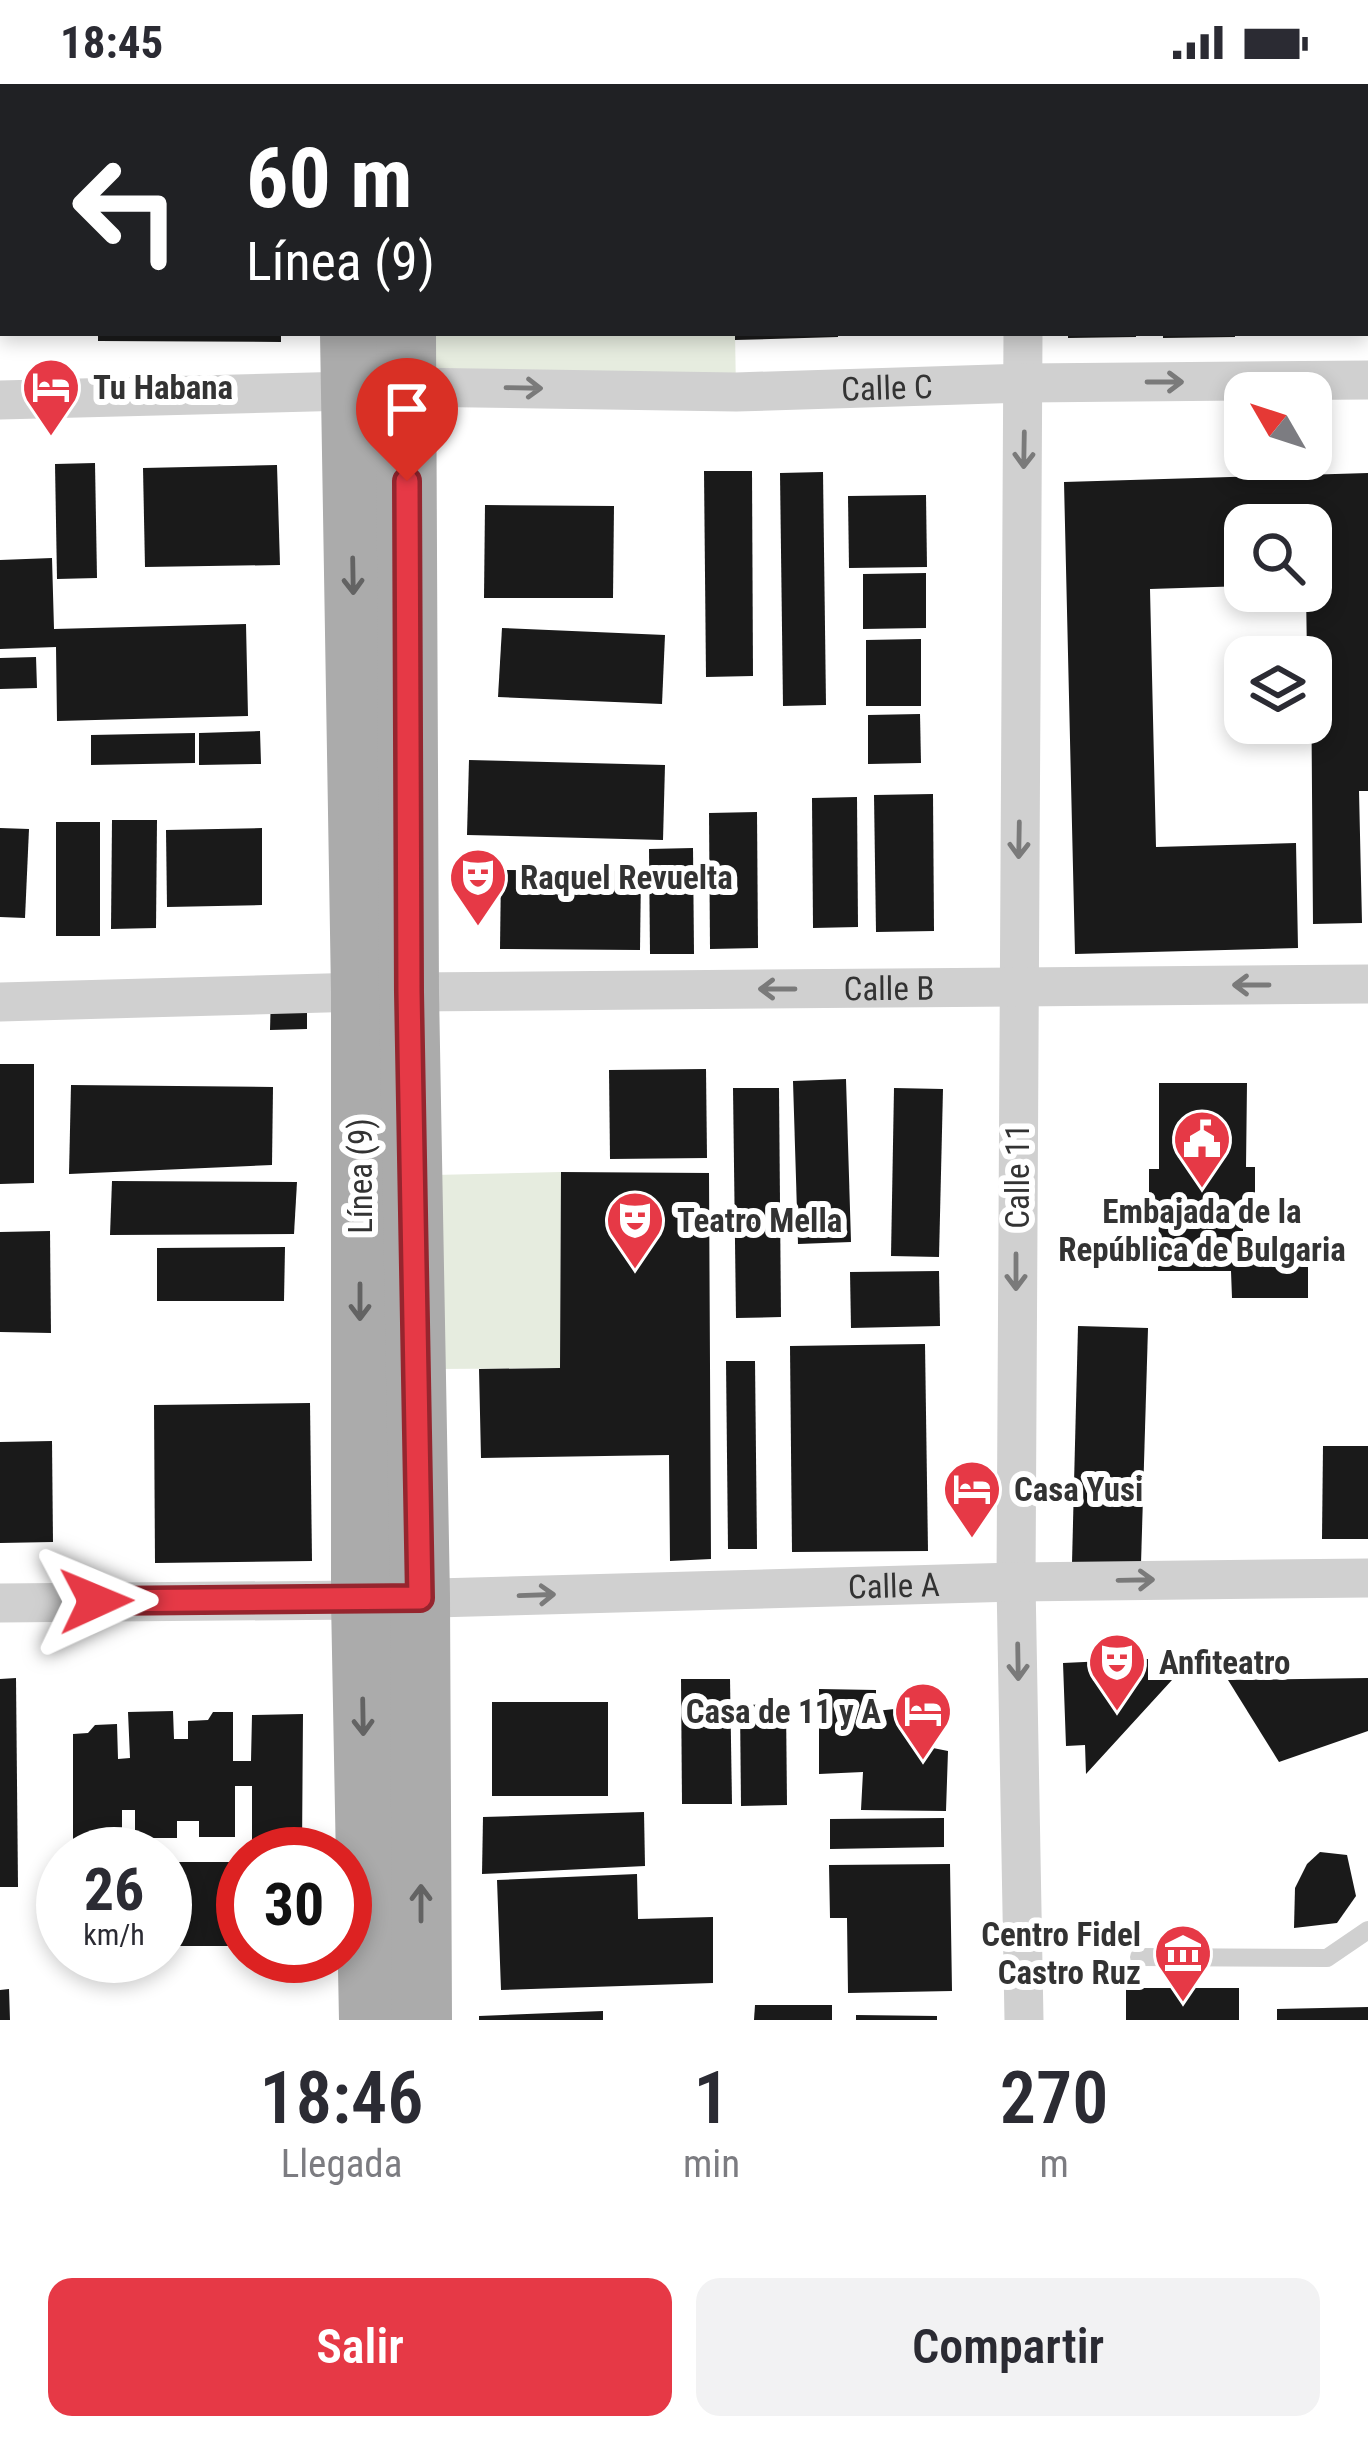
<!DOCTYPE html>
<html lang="es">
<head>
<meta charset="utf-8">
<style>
  :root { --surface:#fff; --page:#f2f2f3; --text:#2b2b33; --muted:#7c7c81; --accent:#e63946 }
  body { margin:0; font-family:"Roboto Condensed",sans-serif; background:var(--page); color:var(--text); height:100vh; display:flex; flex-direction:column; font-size:45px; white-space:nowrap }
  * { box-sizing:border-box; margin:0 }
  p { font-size:39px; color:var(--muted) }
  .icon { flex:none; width:66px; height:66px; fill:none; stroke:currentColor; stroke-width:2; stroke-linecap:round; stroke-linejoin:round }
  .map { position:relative; height:1936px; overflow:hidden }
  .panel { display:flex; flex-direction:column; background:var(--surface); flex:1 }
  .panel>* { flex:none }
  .banner { position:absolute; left:0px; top:0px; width:1368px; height:252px; box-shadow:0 6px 18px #0003; background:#202124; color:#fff; overflow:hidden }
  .needle { width:78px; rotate:309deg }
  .tools { position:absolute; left:1224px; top:288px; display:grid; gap:24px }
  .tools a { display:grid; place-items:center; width:108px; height:108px; border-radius:24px; background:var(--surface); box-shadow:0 6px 18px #0003; font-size:60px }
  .speed { position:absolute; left:36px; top:1743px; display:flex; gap:24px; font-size:60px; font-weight:700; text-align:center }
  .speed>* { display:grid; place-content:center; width:156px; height:156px; border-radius:50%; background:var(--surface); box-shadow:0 6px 18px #0003; line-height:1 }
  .speed small { font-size:30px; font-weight:400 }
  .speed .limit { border:18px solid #d22; background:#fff; color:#111 }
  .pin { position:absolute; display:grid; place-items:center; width:102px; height:102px; color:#fff; margin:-123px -51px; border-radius:50% 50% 50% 0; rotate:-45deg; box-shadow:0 0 12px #0007 }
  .pin .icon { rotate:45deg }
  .me { position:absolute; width:132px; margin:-66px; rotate:89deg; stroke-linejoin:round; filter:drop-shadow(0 0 9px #0008) }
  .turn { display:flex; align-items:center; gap:42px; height:252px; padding:0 48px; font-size:54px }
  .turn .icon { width:156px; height:156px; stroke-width:2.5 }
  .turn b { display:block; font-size:84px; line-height:102px }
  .eta { display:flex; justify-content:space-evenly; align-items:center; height:204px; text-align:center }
  .eta b { font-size:72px; font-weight:600; line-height:84px }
  .cta { display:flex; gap:24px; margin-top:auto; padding:24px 48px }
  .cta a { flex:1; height:138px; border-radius:24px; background:var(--accent); color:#fff; font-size:48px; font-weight:600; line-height:138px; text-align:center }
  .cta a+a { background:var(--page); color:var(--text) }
  .status { display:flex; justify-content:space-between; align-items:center; height:84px; padding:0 60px; background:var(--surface); direction:ltr }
  .status svg { height:33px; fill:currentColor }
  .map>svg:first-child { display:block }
  .green { fill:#e6ecdf }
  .building { fill:#1a1a1a }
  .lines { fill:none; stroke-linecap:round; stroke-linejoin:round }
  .lane { stroke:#d0d0d0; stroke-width:18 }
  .street { stroke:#d0d0d0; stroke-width:39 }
  .primary { stroke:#ababab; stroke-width:60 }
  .oneway { stroke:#7a7a7a }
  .oneway2 { stroke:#636363 }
  .route-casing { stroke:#96252e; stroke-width:30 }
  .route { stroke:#e63946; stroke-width:21 }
  .labels { text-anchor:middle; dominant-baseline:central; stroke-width:12; stroke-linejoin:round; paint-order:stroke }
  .poi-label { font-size:33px; font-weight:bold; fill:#333; stroke:#fff; text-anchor:start }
  .street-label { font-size:33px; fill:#333; stroke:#fff }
</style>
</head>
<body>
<div class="status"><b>18:45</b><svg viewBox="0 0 49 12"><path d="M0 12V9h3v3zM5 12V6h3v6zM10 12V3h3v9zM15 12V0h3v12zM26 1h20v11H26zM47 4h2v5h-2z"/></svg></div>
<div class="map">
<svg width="1368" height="1936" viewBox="0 0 1368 1936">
  <rect width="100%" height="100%" fill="#fff"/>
  <!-- green -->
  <g class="green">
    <polygon points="406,249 735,249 736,308 407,303"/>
    <polygon points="561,1088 560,1284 435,1285 434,1091"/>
  </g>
  <!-- building -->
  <g class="building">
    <polygon points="98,249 281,249 281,258 98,257"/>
    <polygon points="735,249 838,249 838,253 735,256"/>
    <polygon points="1068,249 1136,249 1136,253 1068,254"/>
    <polygon points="1163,249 1235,249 1235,253 1163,254"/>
    <polygon points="95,379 97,494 57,495 55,380"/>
    <polygon points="277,381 280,481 145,483 143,384"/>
    <polygon points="704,387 752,387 753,592 706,593"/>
    <polygon points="823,388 826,621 783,622 780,389"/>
    <polygon points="1368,389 1368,707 1359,707 1362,839 1313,840 1311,573 1307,573 1306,507 1311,507 1311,441 1245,441 1245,502 1150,505 1156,763 1296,759 1298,864 1075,870 1064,398"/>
    <polygon points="926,411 927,483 849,484 848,412"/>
    <polygon points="485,421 614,422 613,514 484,514"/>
    <polygon points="52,474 54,545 246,540 248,632 57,637 56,563 0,565 0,476"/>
    <polygon points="926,489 926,544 863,545 863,490"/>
    <polygon points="502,544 665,551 662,620 498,613"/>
    <polygon points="921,555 921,622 866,622 866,556"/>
    <polygon points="36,573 37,604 0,605 0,574"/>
    <polygon points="920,630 921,679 868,680 868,631"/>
    <polygon points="260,647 261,680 199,681 199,649"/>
    <polygon points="195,649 195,679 91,681 91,651"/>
    <polygon points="469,676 665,681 663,756 467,751"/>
    <polygon points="933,710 934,847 876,848 874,711"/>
    <polygon points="857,713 858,843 813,844 812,714"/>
    <polygon points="757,728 758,864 710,865 709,729"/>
    <polygon points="112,736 157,736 156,844 111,845"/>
    <rect x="56" y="738" width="44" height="114"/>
    <polygon points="0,744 29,745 25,834 0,833"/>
    <polygon points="262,744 262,821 167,823 166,746"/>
    <polygon points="693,764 694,870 650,870 649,765"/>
    <polygon points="501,786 641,787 640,866 500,865"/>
    <polygon points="271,910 307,911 307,945 270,946"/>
    <polygon points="0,980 34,980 34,1099 0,1100"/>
    <polygon points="706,985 707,1074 610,1075 609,986"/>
    <polygon points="846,995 851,1158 798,1160 793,997"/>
    <polygon points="1159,999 1247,999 1246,1083 1255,1083 1255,1127 1243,1127 1243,1158 1308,1157 1308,1214 1232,1214 1231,1187 1158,1187 1159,1129 1149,1129 1149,1085 1159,1085"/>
    <polygon points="71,1001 273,1003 272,1081 69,1090"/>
    <polygon points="733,1004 779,1004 781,1233 736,1234"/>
    <polygon points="894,1004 943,1005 939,1173 891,1172"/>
    <polygon points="561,1088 709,1089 711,1475 670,1477 669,1371 481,1374 479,1285 560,1284"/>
    <polygon points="112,1097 297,1098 294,1150 110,1151"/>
    <polygon points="50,1147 51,1249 0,1248 0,1148"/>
    <polygon points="285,1163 284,1217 157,1217 157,1164"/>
    <polygon points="939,1187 940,1242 851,1244 850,1188"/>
    <polygon points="1078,1242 1148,1244 1141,1480 1072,1479"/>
    <polygon points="925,1260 928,1467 792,1468 790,1262"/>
    <polygon points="726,1277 755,1277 757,1465 728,1465"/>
    <polygon points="310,1319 312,1477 155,1479 154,1321"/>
    <polygon points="52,1357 53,1458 0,1459 0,1358"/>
    <polygon points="1323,1362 1368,1362 1368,1455 1322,1455"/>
    <polygon points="1148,1575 1148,1596 1172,1596 1086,1690 1085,1661 1066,1662 1063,1579"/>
    <polygon points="16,1594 18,1803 0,1803 0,1595"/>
    <polygon points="1368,1594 1368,1647 1279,1678 1228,1596"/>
    <polygon points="681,1595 730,1595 732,1720 682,1720"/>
    <polygon points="819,1605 876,1606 876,1627 913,1623 932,1643 933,1664 948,1667 946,1727 861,1726 863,1688 819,1690"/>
    <rect x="492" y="1618" width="116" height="94"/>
    <polygon points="786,1620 787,1721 741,1722 740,1621"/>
    <polygon points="173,1627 174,1655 188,1655 188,1637 208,1636 213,1628 233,1628 233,1677 251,1677 252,1631 303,1630 302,1766 252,1766 252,1702 235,1702 235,1753 199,1753 199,1737 177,1737 177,1754 135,1754 135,1726 122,1726 122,1757 73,1756 73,1650 88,1649 95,1641 117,1640 118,1675 130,1674 128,1628"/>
    <polygon points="644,1728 645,1782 482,1790 483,1733"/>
    <polygon points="944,1734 944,1763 830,1765 830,1735"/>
    <polygon points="1320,1768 1347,1771 1356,1812 1337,1839 1294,1844 1295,1804 1307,1780"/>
    <rect x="165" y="1778" width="78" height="84"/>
    <polygon points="950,1780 952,1907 848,1909 847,1834 830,1834 829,1781"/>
    <polygon points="637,1790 638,1835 713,1833 713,1899 501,1906 497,1796"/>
    <rect x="1126" y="1904" width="113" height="32"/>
    <polygon points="9,1905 10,1936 0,1936 0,1906"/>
    <polygon points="755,1921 832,1921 832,1936 754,1936"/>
    <polygon points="1368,1923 1368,1936 1277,1936 1277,1925"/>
    <polygon points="603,1927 603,1936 479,1936 479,1932"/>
    <polygon points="856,1931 937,1932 937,1936 856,1936"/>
  </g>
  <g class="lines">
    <!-- lane -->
    <polyline class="lane" points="1139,1873 1327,1874 1368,1846"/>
    <!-- street -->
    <g class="street">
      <polyline points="1015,0 1015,3"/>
      <polyline points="1023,249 1016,1498 1024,1936"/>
      <path id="s1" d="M407,303L736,308L1025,299L1368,296"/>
      <polyline points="0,316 350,307"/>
      <path id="s2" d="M409,908L1368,900"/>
      <polyline points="0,918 361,908"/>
      <path id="s3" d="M0,1519L361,1516L1016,1498L1368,1494"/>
    </g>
    <!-- primary -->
    <g class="primary">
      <polyline points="401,0 401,3"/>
      <polyline points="350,3 350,0"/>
      <polyline points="350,249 361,908 361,1516 369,1936"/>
      <polyline points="406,249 409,908 420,1514 422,1936"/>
    </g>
  </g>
  <!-- one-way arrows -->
  <defs><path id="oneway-shaft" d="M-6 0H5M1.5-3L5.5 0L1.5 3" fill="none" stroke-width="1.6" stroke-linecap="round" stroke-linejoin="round" transform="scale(3)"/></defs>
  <g class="oneway">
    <use href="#oneway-shaft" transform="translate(1165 298)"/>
    <use href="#oneway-shaft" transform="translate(524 304) rotate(1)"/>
    <use href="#oneway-shaft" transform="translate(1024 366) rotate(91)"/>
    <use href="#oneway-shaft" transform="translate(1019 756) rotate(91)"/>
    <use href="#oneway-shaft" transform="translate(1251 901) rotate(180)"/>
    <use href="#oneway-shaft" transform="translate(777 905) rotate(180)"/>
    <use href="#oneway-shaft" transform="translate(1016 1188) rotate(90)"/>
    <use href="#oneway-shaft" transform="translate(1136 1496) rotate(-1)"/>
    <use href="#oneway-shaft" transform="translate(537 1511) rotate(-2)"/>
    <use href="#oneway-shaft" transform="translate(1018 1578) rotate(89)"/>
  </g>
  <g class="oneway2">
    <use href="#oneway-shaft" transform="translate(353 492) rotate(89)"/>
    <use href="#oneway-shaft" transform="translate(360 1218) rotate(90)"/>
    <use href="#oneway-shaft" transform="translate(363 1633) rotate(89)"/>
    <use href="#oneway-shaft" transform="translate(421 1819) rotate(-90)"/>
  </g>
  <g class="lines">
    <defs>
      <polyline id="route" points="96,1517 420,1514 409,908 407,397"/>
    </defs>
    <!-- route casing -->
    <use href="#route" class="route-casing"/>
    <!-- route -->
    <use href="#route" class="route"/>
  </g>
  <!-- icons -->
  <defs>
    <symbol id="hotel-pin" viewBox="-11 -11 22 30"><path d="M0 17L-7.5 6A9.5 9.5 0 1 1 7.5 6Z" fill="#e63946" stroke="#fff"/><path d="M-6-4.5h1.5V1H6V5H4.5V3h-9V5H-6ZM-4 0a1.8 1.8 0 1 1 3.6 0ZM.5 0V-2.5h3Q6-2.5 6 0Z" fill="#fff"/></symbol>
    <symbol id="theatre-pin" viewBox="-11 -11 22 30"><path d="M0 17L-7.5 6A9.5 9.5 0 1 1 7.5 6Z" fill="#e63946" stroke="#fff"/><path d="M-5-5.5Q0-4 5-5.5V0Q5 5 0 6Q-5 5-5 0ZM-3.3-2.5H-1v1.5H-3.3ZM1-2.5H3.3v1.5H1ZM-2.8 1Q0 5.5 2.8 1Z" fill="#fff"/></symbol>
    <symbol id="civic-pin" viewBox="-11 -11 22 30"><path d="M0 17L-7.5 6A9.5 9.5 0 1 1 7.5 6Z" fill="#e63946" stroke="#fff"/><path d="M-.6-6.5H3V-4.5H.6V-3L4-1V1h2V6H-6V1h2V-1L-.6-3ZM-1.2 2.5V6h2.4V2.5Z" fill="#fff"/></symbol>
    <symbol id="museum-pin" viewBox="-11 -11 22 30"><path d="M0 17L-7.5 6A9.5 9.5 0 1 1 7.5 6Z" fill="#e63946" stroke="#fff"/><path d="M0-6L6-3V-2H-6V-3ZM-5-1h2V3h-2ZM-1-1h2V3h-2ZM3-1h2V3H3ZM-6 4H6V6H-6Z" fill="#fff"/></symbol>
  </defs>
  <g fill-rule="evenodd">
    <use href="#hotel-pin" x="18" y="270" width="66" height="90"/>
    <use href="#theatre-pin" x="445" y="760" width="66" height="90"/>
    <use href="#civic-pin" x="1169" y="1022" width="66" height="90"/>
    <use href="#theatre-pin" x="602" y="1103" width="66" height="90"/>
    <use href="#hotel-pin" x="939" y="1372" width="66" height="90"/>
    <use href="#theatre-pin" x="1084" y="1545" width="66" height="90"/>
    <use href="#hotel-pin" x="890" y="1594" width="66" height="90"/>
    <use href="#museum-pin" x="1150" y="1836" width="66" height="90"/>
  </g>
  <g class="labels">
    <!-- poi labels -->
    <g class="poi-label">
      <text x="93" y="303">Tu Habana</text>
      <text x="520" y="793">Raquel Revuelta</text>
      <text x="1202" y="1127" text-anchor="middle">Embajada de la<tspan x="1202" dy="38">República de Bulgaria</tspan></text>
      <text x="677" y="1136">Teatro Mella</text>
      <text x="1014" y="1405">Casa Yusi</text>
      <text x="1159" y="1578">Anfiteatro</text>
      <text x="881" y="1627" text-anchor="end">Casa de 11 y A</text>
      <text x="1141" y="1850" text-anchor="end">Centro Fidel<tspan x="1141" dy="38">Castro Ruz</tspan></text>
    </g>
    <!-- street labels -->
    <g class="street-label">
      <text stroke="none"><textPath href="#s1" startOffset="480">Calle C</textPath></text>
      <text stroke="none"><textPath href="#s2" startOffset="480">Calle B</textPath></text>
      <text transform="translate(360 1092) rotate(-90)">Línea (9)</text>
      <text transform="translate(1017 1092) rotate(-90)">Calle 11</text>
      <text stroke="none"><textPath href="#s3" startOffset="894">Calle A</textPath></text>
    </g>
  </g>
</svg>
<div class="tools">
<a><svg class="needle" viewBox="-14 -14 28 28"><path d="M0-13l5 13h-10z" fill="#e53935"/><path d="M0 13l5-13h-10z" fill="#7c7c81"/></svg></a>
<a><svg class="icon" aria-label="search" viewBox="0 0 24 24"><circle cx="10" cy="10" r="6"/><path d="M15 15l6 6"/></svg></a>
<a><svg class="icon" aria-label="layers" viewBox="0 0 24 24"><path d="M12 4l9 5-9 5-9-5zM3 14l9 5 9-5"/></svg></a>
</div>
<div class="speed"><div>26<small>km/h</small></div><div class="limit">30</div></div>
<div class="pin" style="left:407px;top:397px;background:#d93025"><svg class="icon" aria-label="arrive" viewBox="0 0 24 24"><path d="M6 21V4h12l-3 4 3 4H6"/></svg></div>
<svg class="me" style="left:96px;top:1517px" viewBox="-20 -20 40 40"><path d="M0-17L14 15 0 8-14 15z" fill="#e63946" stroke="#fff" stroke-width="4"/></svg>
<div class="banner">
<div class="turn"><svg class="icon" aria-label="left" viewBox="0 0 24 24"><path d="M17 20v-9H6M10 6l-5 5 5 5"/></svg><div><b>60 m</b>Línea (9)</div></div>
</div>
</div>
<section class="panel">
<div class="eta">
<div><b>18:46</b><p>Llegada</p></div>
<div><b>1</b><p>min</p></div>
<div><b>270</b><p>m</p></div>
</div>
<div class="cta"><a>Salir</a><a>Compartir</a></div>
</section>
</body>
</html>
